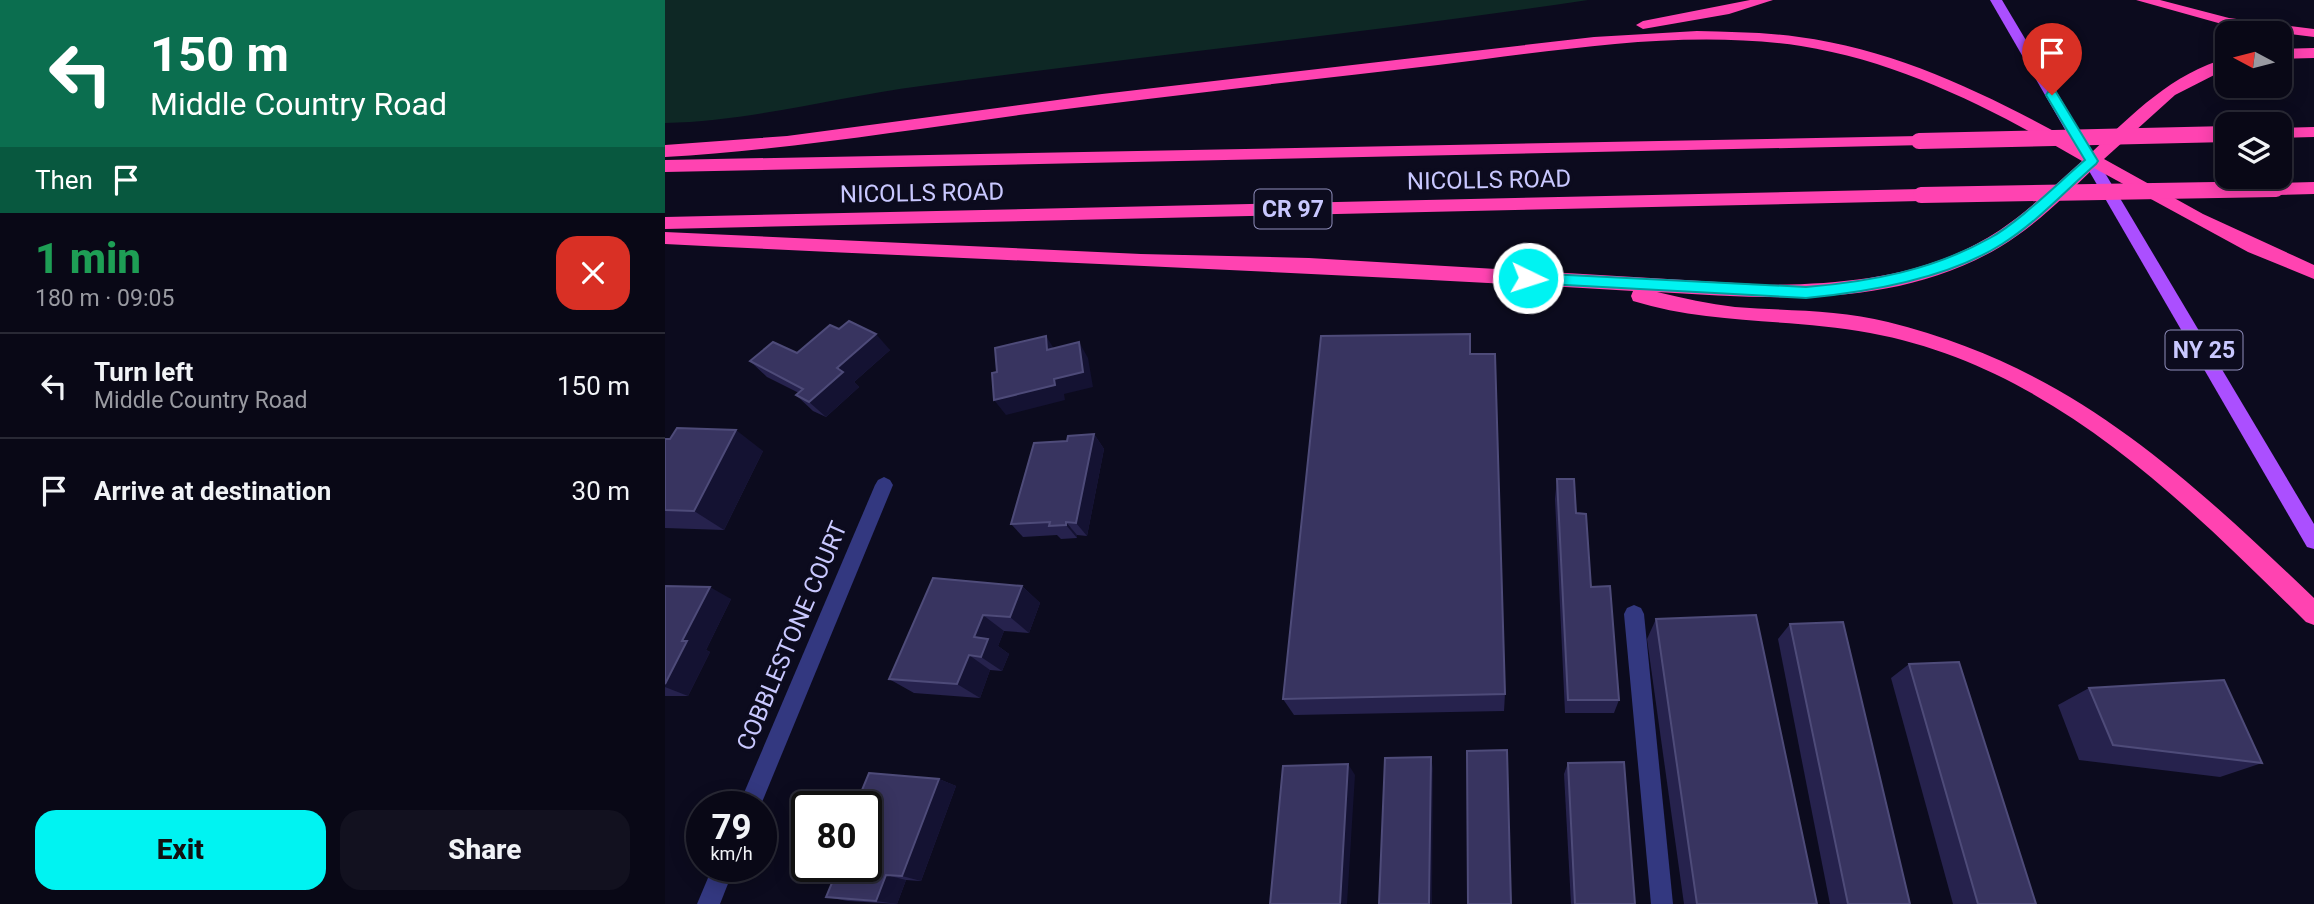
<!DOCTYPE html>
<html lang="en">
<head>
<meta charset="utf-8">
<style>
  :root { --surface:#090816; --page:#12111f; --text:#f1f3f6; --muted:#999aa1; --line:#292935; --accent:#00f3f2 }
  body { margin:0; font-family:Roboto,sans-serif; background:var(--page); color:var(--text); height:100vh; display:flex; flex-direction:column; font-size:26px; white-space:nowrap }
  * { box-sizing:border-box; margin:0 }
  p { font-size:23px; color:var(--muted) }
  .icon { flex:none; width:38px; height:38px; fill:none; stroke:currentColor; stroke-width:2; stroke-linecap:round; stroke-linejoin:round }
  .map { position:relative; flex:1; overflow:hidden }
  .sheet { display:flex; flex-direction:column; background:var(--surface); width:665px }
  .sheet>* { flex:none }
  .top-card { background:#0b6e4f; color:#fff; overflow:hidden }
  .needle { width:46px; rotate:277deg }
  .tools { position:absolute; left:1550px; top:21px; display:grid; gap:14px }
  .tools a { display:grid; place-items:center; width:77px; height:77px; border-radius:14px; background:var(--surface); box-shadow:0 4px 18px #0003,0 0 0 2px var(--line); font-size:35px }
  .speed { position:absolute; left:21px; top:791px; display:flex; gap:14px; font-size:35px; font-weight:700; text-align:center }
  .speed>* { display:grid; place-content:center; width:91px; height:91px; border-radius:50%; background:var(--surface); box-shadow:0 4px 18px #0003,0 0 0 2px var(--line); line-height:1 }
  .speed small { font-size:18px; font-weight:400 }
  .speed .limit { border:4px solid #111; border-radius:10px; background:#fff; color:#111 }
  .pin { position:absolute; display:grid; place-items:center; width:60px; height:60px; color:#fff; margin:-72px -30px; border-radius:50% 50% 50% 0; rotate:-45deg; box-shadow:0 0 7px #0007 }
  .pin .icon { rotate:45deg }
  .me { position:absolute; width:77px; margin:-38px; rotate:94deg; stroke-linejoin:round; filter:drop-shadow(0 0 5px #0008) }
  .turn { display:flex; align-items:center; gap:24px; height:147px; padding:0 35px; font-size:32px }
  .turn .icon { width:91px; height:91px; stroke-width:2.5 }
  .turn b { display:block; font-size:49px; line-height:60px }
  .then { display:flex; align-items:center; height:66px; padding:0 35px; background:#0003; gap:14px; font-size:26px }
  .round { display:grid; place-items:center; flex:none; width:74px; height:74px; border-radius:21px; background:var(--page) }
  .head { display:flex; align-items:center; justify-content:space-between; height:119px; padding:0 35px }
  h1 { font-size:42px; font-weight:800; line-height:52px; color:#1e9e55 }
  .primary-button { display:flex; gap:14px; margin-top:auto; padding:14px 35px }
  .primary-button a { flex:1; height:80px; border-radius:21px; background:var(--accent); color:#111; font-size:28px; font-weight:800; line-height:80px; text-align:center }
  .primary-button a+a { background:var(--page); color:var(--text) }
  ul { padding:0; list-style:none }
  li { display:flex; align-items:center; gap:21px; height:105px; padding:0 35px; border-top:2px solid var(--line) }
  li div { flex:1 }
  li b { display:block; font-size:26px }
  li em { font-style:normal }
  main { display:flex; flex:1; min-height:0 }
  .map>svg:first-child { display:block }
  .green { fill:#0e2825 }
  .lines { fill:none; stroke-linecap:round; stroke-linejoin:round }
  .minor { fill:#333880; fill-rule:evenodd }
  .major { fill:#ab4fff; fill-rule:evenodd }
  .highway { fill:#ff43b1; fill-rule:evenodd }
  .highway-bridge { stroke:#ff43b1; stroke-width:16 }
  .wall { fill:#26224d }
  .shaded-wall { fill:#141232 }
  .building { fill:#383460; stroke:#4e4b79; stroke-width:2 }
  .route { fill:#00f3f2; stroke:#009e9d; stroke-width:2 }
  .labels { text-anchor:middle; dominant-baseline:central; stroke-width:7; stroke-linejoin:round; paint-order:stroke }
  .shield { fill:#0c0b1e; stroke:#908fbc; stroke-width:2 }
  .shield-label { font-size:23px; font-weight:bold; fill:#c9c8ff }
  .street-label { font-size:24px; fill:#c9c8ff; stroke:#0c0b1e }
</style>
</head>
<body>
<main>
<section class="sheet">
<div class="top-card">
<div class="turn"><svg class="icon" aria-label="left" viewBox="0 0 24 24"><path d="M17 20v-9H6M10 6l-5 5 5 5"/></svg><div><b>150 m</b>Middle Country Road</div></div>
<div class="then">Then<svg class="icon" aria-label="arrive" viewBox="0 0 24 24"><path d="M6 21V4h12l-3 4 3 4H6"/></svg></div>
</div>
<div class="head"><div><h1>1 min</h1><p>180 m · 09:05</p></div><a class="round" style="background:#d93025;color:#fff"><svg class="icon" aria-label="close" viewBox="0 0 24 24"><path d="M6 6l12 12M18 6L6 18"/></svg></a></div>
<ul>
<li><svg class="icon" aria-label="left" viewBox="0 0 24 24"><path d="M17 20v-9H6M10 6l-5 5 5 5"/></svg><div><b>Turn left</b><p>Middle Country Road</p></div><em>150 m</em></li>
<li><svg class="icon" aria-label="arrive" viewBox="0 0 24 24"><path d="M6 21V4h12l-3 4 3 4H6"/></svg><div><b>Arrive at destination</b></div><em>30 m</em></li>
</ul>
<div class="primary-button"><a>Exit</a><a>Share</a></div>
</section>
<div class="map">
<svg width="1649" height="904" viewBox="0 0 1649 904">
  <rect width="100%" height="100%" fill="#0c0b1e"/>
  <!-- green -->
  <path class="green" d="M0,0H923C702,33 479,56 256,86C171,97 87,121 0,123Z"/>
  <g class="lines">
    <!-- minor -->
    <g class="minor">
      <polygon points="219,477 225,480 228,485 95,807 73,807 210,485 213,480"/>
      <polygon points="969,605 976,608 979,614 1008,904 986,904 959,614 962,608"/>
      <polygon points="48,866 70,866 55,904 32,904"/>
    </g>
    <!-- major -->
    <polygon class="major" points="1325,0 1337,0 1649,524 1649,549 1642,547"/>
    <!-- highway -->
    <g class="highway">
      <polygon points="1085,0 1108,0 1064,14 978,29 971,25 978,21"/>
      <polygon points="1471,0 1495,0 1564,18 1649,29 1649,37 1564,26"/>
      <path d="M1032,31C1066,32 1100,32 1134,37C1240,51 1335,101 1427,152C1468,114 1507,73 1563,58V68L1510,95L1439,159L1538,214L1649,265V279L1583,252L1429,168C1400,196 1370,226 1335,247C1230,309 1108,299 992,292C1018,298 1044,304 1070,307C1121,311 1173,309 1223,322C1405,367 1518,473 1649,598V625L1641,622C1516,499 1385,366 1205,333C1126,318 1046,325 968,301L966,296L968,291C646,272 323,260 0,244V232L476,254L644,258L1104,285C1185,284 1266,276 1335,230C1364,210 1390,185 1417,161C1329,110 1237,62 1136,46C1016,28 892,51 773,65C633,81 494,97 354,115C236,131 119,150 0,157V145L122,136L437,94L929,37Z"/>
      <polygon points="1649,48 1649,58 1615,59 1615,49"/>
      <polygon points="1649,127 1649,137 1615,138 1615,128"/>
      <polygon points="1254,136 1262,141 1260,145 0,172 0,160"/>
      <polygon points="1649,182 1649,194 1611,195 1602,189 1611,183"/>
      <polygon points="1256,189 1265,195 1256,201 0,229 0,217"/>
    </g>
    <!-- highway-bridge -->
    <g class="highway-bridge">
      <polyline points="1254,141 1563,134"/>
      <polyline points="1256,195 1611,189"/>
    </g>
  </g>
  <!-- wall -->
  <g class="wall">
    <polygon points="174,329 225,350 189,382 194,387 161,417 148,411 131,395 134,393 102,377 85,361 132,353"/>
    <polygon points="805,354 840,694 839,711 629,715 618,699"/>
    <polygon points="429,434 439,449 422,536 412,535 412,538 396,539 392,535 358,537 346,524 402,441"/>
    <polygon points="0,439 98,451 59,530 0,528"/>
    <polygon points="892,479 911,513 926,587 954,700 949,713 900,713 890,499"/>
    <polygon points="0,586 66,599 41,650 45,652 23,696 0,696"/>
    <polygon points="357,586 375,603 364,633 339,631 333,646 344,654 337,671 325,670 315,698 249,693 224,679"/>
    <polygon points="991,619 1152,904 1019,904 982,639"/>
    <polygon points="1125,624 1245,904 1165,904 1113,639"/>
    <polygon points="1244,664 1371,904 1288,904 1226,678"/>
    <polygon points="1424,688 1597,763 1555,777 1414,760 1393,705"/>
    <polygon points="903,763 970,904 906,904 899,774"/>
    <polygon points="274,779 291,786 256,881 241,880 232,904 183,901 161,897"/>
  </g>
  <!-- shaded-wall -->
  <g class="shaded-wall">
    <polygon points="211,334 225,350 189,382 194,387 161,417 144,402 172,368"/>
    <polygon points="381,336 391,352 382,350"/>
    <polygon points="414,342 423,358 428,387 399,394 400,400 341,415 329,400 389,379"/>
    <polygon points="71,430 98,451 59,530 29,511"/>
    <polygon points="429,434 439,449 422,536 411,523"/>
    <polygon points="401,522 412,535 412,538 401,525"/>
    <polygon points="357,586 375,603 364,633 345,617"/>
    <polygon points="45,587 66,599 41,650 45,652 23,696 0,687 0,684 17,641"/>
    <polygon points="318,615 339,631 333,646 344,654 337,671 316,657 309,637"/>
    <polygon points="304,655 325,670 315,698 292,684"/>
    <polygon points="766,757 768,768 767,904 764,904"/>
    <polygon points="683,764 690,775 682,904 675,904"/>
    <polygon points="274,779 291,786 256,881 237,876"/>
    <polygon points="221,875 241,880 232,904 211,901"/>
  </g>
  <!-- building -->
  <g class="building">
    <polygon points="184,321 211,334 172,368 178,372 144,402 131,395 138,389 85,361 108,342 132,353 165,325 174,329"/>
    <polygon points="805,334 805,354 830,354 840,694 618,699 656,336"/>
    <polygon points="381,336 382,350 414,342 418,372 389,379 390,385 329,400 327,373 332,372 330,348"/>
    <polygon points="12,428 71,430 29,511 0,510 0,439 5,439"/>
    <polygon points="429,434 411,523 401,522 401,525 384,526 385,522 346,524 369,443 402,441 403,436"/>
    <polygon points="892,479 909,479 911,513 921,514 926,587 945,586 954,700 903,700"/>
    <polygon points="268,578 357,586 345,617 318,615 309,637 323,639 316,657 304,655 292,684 224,679"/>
    <polygon points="0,586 45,587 17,641 22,641 0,684"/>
    <polygon points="1091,615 1152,904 1032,904 991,619"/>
    <polygon points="1178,622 1245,904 1183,904 1125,624"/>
    <polygon points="1294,662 1371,904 1313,904 1244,664"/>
    <polygon points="1559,680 1597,763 1448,745 1424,688"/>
    <polygon points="842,750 846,904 803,904 802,751"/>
    <polygon points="766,757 764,904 714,904 720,758"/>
    <polygon points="959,762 970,904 910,904 903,763"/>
    <polygon points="683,764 675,904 605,904 618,766"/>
    <polygon points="204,773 274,779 237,876 221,875 211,901 161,897 174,866 201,866 201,807 190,807"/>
  </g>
  <!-- route -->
  <path class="route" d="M1383,92H1391L1433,161L1431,164C1401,190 1371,223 1337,244C1282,279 1204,292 1141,298L863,283L856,278L863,273L1141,287C1205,282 1268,270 1325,238C1353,223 1394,182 1420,160L1381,95Z"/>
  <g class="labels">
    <!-- shield labels -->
    <g class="shield">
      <rect x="589.5" y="189.5" width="77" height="39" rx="5"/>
      <rect x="1500.5" y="330.5" width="77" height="39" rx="5"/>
    </g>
    <g class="shield-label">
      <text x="628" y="209">CR 97</text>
      <text x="1539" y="350">NY 25</text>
    </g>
    <!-- street labels -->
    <g class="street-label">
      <text transform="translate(824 180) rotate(-1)">NICOLLS ROAD</text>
      <text transform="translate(257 193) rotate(-1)">NICOLLS ROAD</text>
      <text transform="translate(127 636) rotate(-67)">COBBLESTONE COURT</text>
    </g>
  </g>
</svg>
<div class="tools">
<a><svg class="needle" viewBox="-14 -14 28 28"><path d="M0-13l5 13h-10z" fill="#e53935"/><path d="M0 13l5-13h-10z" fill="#999aa1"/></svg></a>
<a><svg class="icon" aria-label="layers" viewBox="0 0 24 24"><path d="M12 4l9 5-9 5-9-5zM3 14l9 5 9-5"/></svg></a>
</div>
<div class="speed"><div>79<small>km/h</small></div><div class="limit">80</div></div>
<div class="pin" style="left:1387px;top:95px;background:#d93025"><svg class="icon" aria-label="arrive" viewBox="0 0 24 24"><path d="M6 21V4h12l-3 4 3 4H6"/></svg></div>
<svg class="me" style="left:863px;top:278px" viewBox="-20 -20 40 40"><circle r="17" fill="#00f3f2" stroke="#fff" stroke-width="3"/><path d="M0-11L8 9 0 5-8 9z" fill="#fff"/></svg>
</div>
</main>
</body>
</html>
